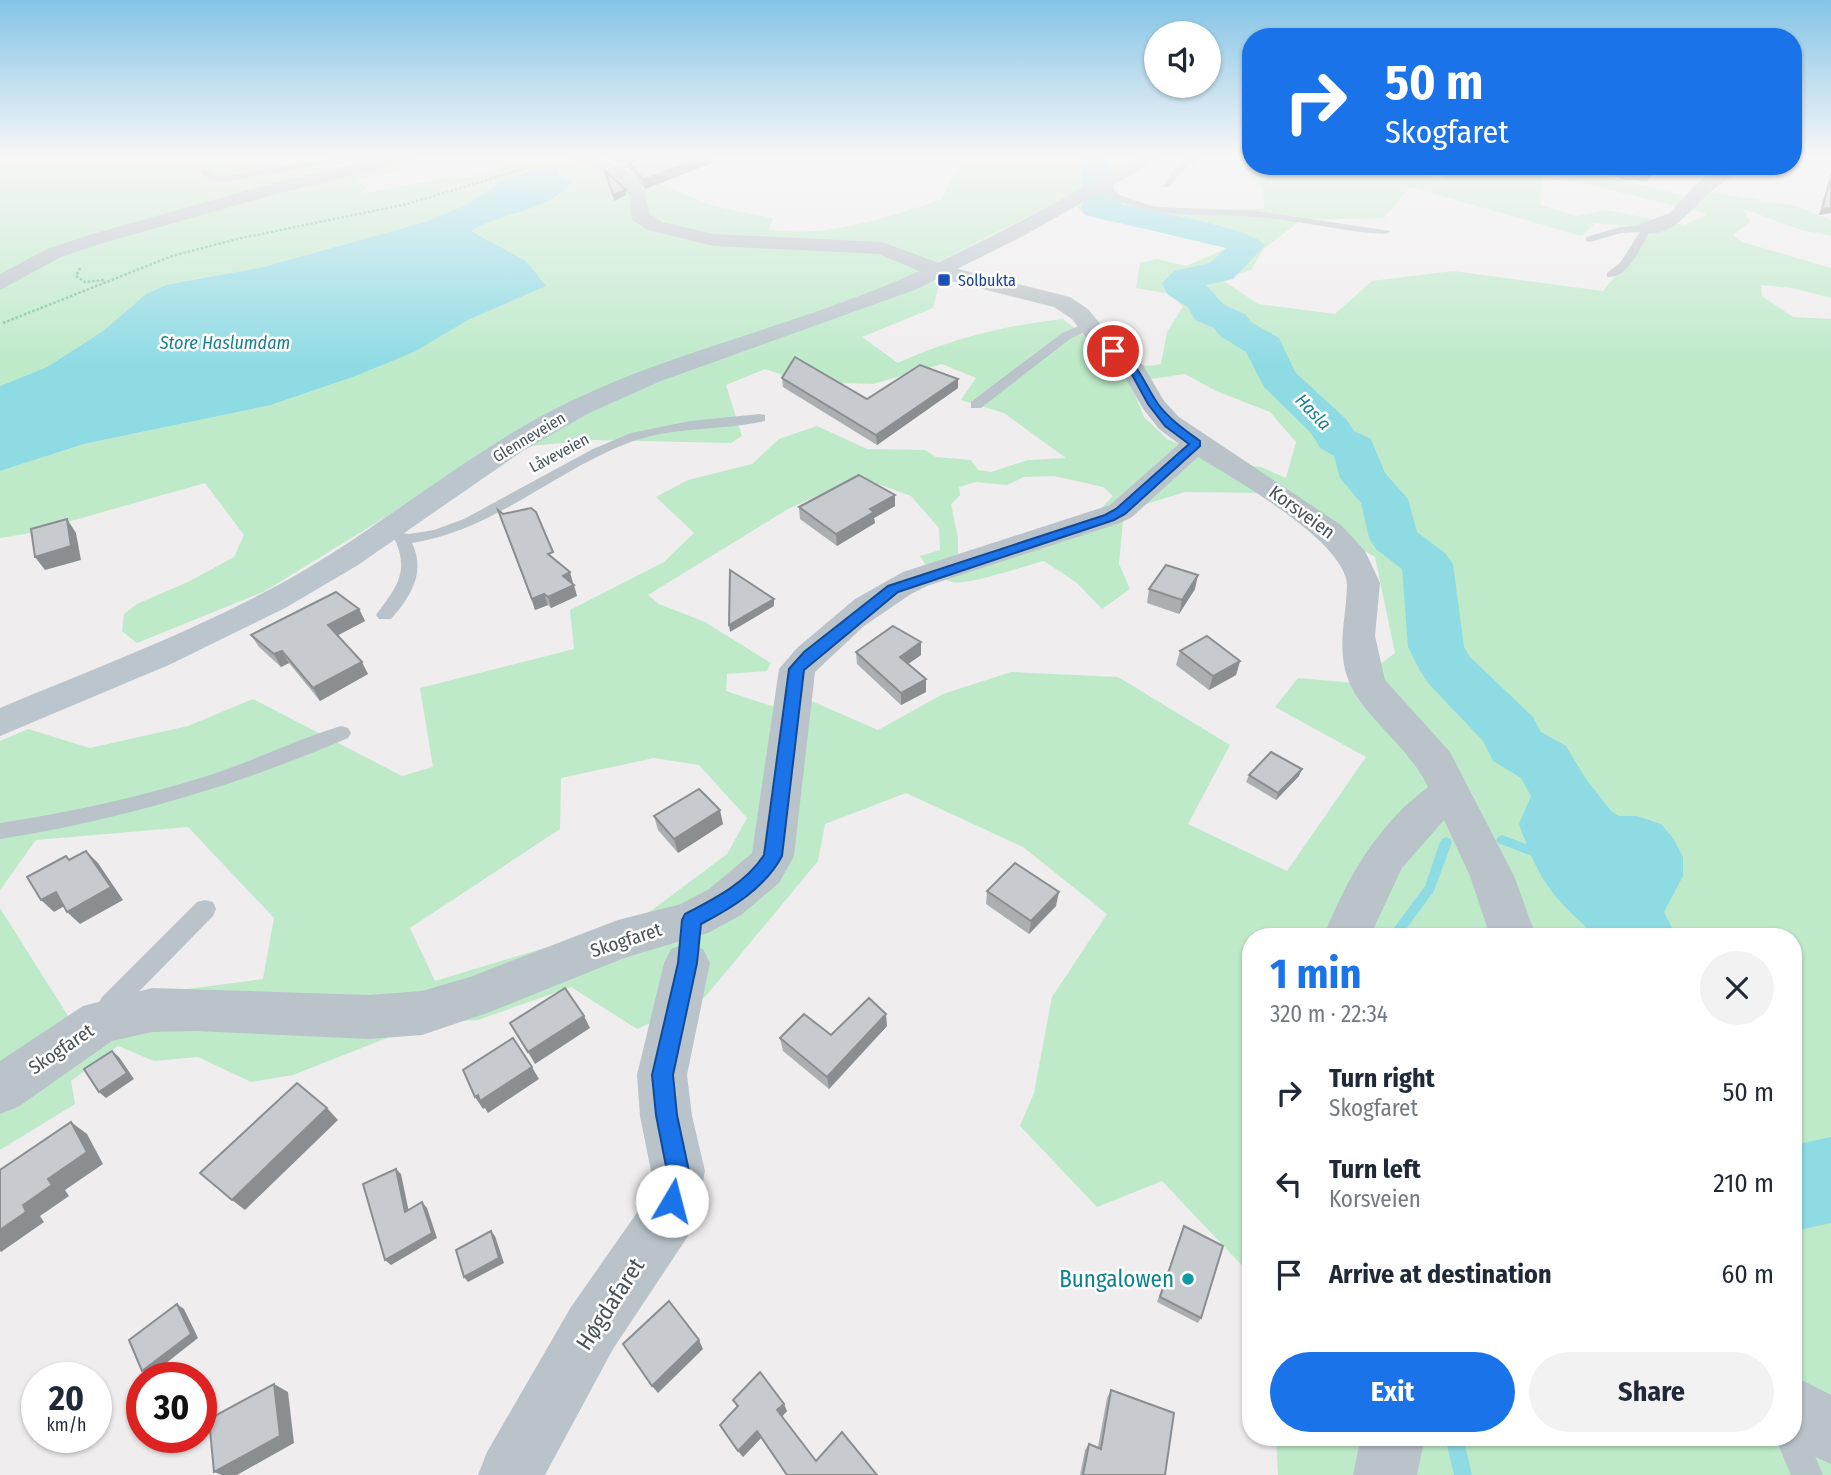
<!DOCTYPE html>
<html lang="en">
<head>
<meta charset="utf-8">
<style>
  :root { --surface:#fff; --page:#f2f2f3; --text:#1f2937; --muted:#747a83; --accent:#1a73e8 }
  body { margin:0; font-family:"Fira Sans Condensed",sans-serif; background:var(--page); color:var(--text); height:100vh; display:flex; flex-direction:column; font-size:26px; white-space:nowrap }
  * { box-sizing:border-box; margin:0 }
  p { font-size:23px; color:var(--muted) }
  .icon { flex:none; width:38px; height:38px; fill:none; stroke:currentColor; stroke-width:2; stroke-linecap:round; stroke-linejoin:round }
  .map { position:relative; flex:1; overflow:hidden }
  .details { position:absolute; left:1242px; top:928px; width:560px; height:518px; display:flex; flex-direction:column; background:var(--surface); border-radius:28px; box-shadow:0 2px 5px #0004 }
  .details>* { flex:none }
  .hud { position:absolute; left:1242px; top:28px; width:560px; height:147px; border-radius:28px; box-shadow:0 2px 5px #0004; background:#1a73e8; color:#fff; overflow:hidden }
  .fabs { position:absolute; left:1144px; top:21px; display:grid; gap:14px }
  .fabs a { display:grid; place-items:center; width:77px; height:77px; border-radius:50%; background:var(--surface); box-shadow:0 2px 5px #0004; font-size:35px }
  .speed { position:absolute; left:21px; top:1362px; display:flex; gap:14px; font-size:35px; font-weight:700; text-align:center }
  .speed>* { display:grid; place-content:center; width:91px; height:91px; border-radius:50%; background:var(--surface); box-shadow:0 2px 5px #0004; line-height:1 }
  .speed small { font-size:18px; font-weight:400 }
  .speed .limit { border:10px solid #d22; background:#fff; color:#111 }
  .pin { position:absolute; display:grid; place-items:center; width:60px; height:60px; color:#fff; margin:-30px; border:4px solid #fff; border-radius:50%; box-shadow:0 2px 7px #0007 }
  .me { position:absolute; width:77px; margin:-38px; rotate:8deg; stroke-linejoin:round; filter:drop-shadow(0 0 5px #0008) }
  .turn { display:flex; align-items:center; gap:24px; height:147px; padding:0 28px; font-size:32px }
  .turn .icon { width:91px; height:91px; stroke-width:2.5 }
  .turn b { display:block; font-size:49px; line-height:60px }
  .round { display:grid; place-items:center; flex:none; width:74px; height:74px; border-radius:37px; background:var(--page) }
  .headline { display:flex; align-items:center; justify-content:space-between; height:119px; padding:0 28px }
  h1 { font-size:42px; font-weight:700; line-height:52px; color:var(--accent) }
  .primary-button { display:flex; gap:14px; margin-top:auto; padding:14px 28px }
  .primary-button a { flex:1; height:80px; border-radius:42px; background:var(--accent); color:#fff; font-size:28px; font-weight:700; line-height:80px; text-align:center }
  .primary-button a+a { background:var(--page); color:var(--text) }
  ul { padding:0; list-style:none }
  li { display:flex; align-items:center; gap:21px; height:91px; padding:0 28px }
  li div { flex:1 }
  li b { display:block; font-size:26px }
  li em { font-style:normal }
  .map>svg:first-child { display:block }
  .green { fill:#beeaca; fill-rule:evenodd }
  .water { fill:#8fdbe4 }
  .lines { fill:none; stroke-linecap:round; stroke-linejoin:round }
  .stream { fill:#8fdbe4; fill-rule:evenodd }
  .river { fill:#8fdbe4; fill-rule:evenodd }
  .path { stroke:#79c598; stroke-width:2.5; stroke-dasharray:2.5 2; stroke-linecap:butt }
  .service { fill:#b9c3c9; fill-rule:evenodd }
  .minor { fill:#b9c3c9; fill-rule:evenodd }
  .secondary { fill:#bac5cd; fill-rule:evenodd }
  .wall { fill:#abafb2 }
  .shaded-wall { fill:#8b8e91 }
  .building { fill:#c7cbcf; stroke:#8b8e91; stroke-width:2 }
  .route { fill:#1a73e8; stroke:#114b97; stroke-width:2 }
  .transit-dot { fill:#1a4fb4; stroke:#fff; stroke-width:2.5 }
  .culture-dot { fill:#0f9aa8; stroke:#fff; stroke-width:2.5 }
  .labels { text-anchor:middle; dominant-baseline:central; stroke-width:5; stroke-linejoin:round; paint-order:stroke }
  .far-transit-label { font-size:16px; fill:#164399; stroke:#fff; text-anchor:start }
  .far-street-label { font-size:16px; fill:#475259; stroke:#fff }
  .far-water-label { font-size:18px; font-style:italic; fill:#17818d; stroke:#fff }
  .street-label { font-size:19px; fill:#475259; stroke:#fff }
  .near-culture-label { font-size:23px; fill:#0d838f; stroke:#fff; text-anchor:end }
  .near-street-label { font-size:23px; fill:#475259; stroke:#fff }
</style>
</head>
<body>
<div class="map">
<svg width="1831" height="1475" viewBox="0 0 1831 1475">
  <rect width="100%" height="100%" fill="#efeded"/>
  <!-- green -->
  <path class="green" d="M0,156H443L415,168L357,180L366,188L361,190L365,193L454,176L464,179L534,156H593L713,206L773,218L769,229C818,240 895,216 942,199L962,156H1146L927,268L921,275L939,284L933,308L862,337L898,363C953,338 1003,326 1063,319C1092,341 1122,374 1161,364L1167,332L1183,307L1171,294L1136,288L1140,263L1157,259L1186,266L1235,245L1141,223H1116L1084,215L1076,206L1101,194L1167,208L1264,209L1263,188L1221,156H1251V166H1403L1440,180L1460,166H1561L1700,199L1710,192L1797,206L1831,220V236L1801,230L1744,209L1750,222L1733,235L1742,242L1831,268V298L1792,288L1761,285L1762,296L1793,317L1831,319V1475H1278L1276,1437H1794V936H1251V1275L1162,1181L1097,1207L1020,1126L1034,1093L1052,997L1107,914L1023,847L906,793L825,824L818,861L705,997L637,1029L571,987L478,1020L425,1023L293,1075L251,1082L198,1057L154,1061L118,1046L71,1081L75,1104L0,1150V908L68,1016L134,996L263,979L274,918L188,827L36,840L0,890V741L28,729L90,748L188,726L253,699L402,776L433,767L420,688L574,649L570,610L664,562L694,533L656,497L688,480L752,464L779,439L817,426L867,449L925,450L936,457L971,460L978,470L991,472L1028,460L1066,458L1004,413L961,400L976,378L942,364L873,384L846,383L818,387L765,369L726,385L742,436L731,443L593,440L530,446L456,474L265,591L137,643L122,631L124,614L137,604L190,581L234,557L244,535L205,483L25,534L0,538V471L84,444L271,405L353,377L413,352L468,320L545,286L526,261L471,231L492,219L563,194L499,183L466,205L425,222L263,267L166,285L146,294L103,331L47,367L0,386ZM1543,179L1577,182L1708,214L1684,225L1606,210L1577,216L1540,205ZM1410,187L1582,236L1595,223L1632,226L1650,234L1603,291L1453,271L1372,281L1335,314L1258,304L1221,279L1251,270L1264,248L1302,220L1384,218ZM1185,374L1216,391L1270,412L1296,442L1286,478L1261,467L1218,462L1167,439L1144,417L1130,382ZM1054,476L1103,487L1113,496L1075,536L958,561V538L951,504L960,495L959,487L976,482L1007,485L1024,477ZM859,477L911,496L939,528L940,550L920,556C927,569 938,579 953,582C965,586 1027,565 1044,561L1077,583L1102,609L1130,589L1119,564L1123,520L1140,506L1185,492L1266,493L1375,557L1395,653L1355,683L1298,678L1275,707L1366,757L1287,871L1188,824L1230,745L1118,677L1011,672L943,694L878,730L807,699L778,708L726,691L727,674L767,671L771,663L705,622L659,604L648,595L788,509ZM654,758L699,765L747,818L727,854L640,919L435,981L410,928L560,829L561,778Z"/>
  <!-- water -->
  <path class="water" d="M557,168L559,175L572,182C550,211 501,212 471,231L526,261L546,286L468,320L414,352L353,377L271,405L84,444L0,471V386L47,367L103,331L146,294L166,285L263,267L425,222L466,205L499,183L529,171Z"/>
  <g class="lines">
    <!-- stream -->
    <g class="stream">
      <polygon points="1502,835 1545,851 1563,848 1567,850 1569,853 1567,856 1545,861 1498,843 1496,840 1498,837"/>
      <polygon points="1446,837 1450,839 1452,842 1434,891 1401,936 1388,936 1425,886 1440,842 1442,839"/>
      <polygon points="1445,1437 1463,1437 1472,1475 1454,1475"/>
    </g>
    <!-- river -->
    <g class="river">
      <path d="M1074,156L1107,159L1111,165L1114,190L1124,199L1121,204C1148,211 1253,228 1265,245L1233,279L1206,285L1224,305L1245,314L1251,322L1279,338L1295,372L1346,419L1354,431L1371,439L1385,473L1408,499L1417,532L1445,553L1453,564L1464,647L1470,657L1533,717L1541,732L1566,746L1586,779L1611,811L1619,816H1637L1661,824L1673,838L1683,857V876L1664,912L1676,936H1596C1551,896 1539,881 1519,824L1531,796L1521,778L1493,761L1483,741L1428,683L1419,669L1408,647L1402,569L1376,549L1369,538L1361,503L1340,478L1334,456L1320,448L1311,433L1264,387L1246,352L1220,336L1214,328L1195,320L1188,307L1168,295L1162,283L1174,271L1210,263L1226,248L1086,215L1081,208L1086,197L1081,180L1083,167Z"/>
      <polygon points="1831,1137 1831,1223 1794,1231 1794,1145"/>
    </g>
    <!-- path -->
    <g class="path">
      <polyline points="80,268 76,276 85,282 104,280"/>
      <polyline points="3,323 172,256 237,239 407,204 547,162"/>
    </g>
    <!-- service -->
    <g class="service">
      <polygon points="386,156 406,158 308,167 227,182 208,179 199,171 204,168 214,175 227,176 308,161"/>
      <polygon points="656,156 673,156 612,172 607,169"/>
      <polygon points="1193,156 1203,156 1180,173 1169,187 1163,187 1174,169"/>
      <path d="M1100,183L1120,195L1154,207L1257,211L1391,231L1386,234L1370,233C1332,229 1295,220 1258,217C1201,212 1146,223 1097,188Z"/>
      <path d="M1647,225L1652,228C1642,244 1629,279 1607,277V273L1620,263L1640,232L1621,233L1590,242L1586,241V237L1620,227Z"/>
      <polygon points="1084,324 1094,327 1070,339 981,408 971,408 971,402 1062,333"/>
      <path d="M760,414L765,415V421C720,431 672,426 628,443C553,472 494,530 412,543C426,572 411,596 391,619H379L376,615C395,589 410,573 395,540L379,536V530L409,534L434,530L464,519L593,449L631,433L690,421Z"/>
      <path d="M341,726L348,728L351,733L348,738C236,786 121,820 0,839V823C71,812 141,797 210,775C254,761 297,739 341,726Z"/>
      <polygon points="205,900 213,902 216,909 213,916 118,1013 111,1027 102,1030 93,1027 90,1019 102,997 197,902"/>
      <polygon points="1794,1422 1802,1426 1823,1475 1791,1475 1775,1437 1794,1437"/>
    </g>
    <!-- minor -->
    <g class="minor">
      <polygon points="386,156 418,156 415,160 273,195 100,244 61,257 0,290 0,274 47,249 86,236 259,187"/>
      <path d="M561,156C603,156 646,165 649,213L662,222L714,234L882,242L947,266L1070,297L1088,309L1110,336L1143,365L1164,401L1179,417L1341,525L1365,551L1380,583L1375,636L1385,680L1450,752L1514,876L1536,936H1490L1470,876L1444,820L1402,868L1370,936H1324C1346,879 1378,824 1428,787C1410,748 1368,721 1351,686C1335,653 1346,620 1347,586C1348,543 1233,478 1198,457L1132,517L1120,523L927,586L911,594L864,626L815,672L794,856L779,883L741,915L708,933L624,958L490,1012L422,1035L369,1039L196,1031L152,1032L112,1041L18,1107L0,1114V1061L83,1006L152,988L369,995L422,991L470,977L618,920L681,904L709,889L752,853L779,669L797,648L855,599L903,572L1110,505L1179,444L1159,429L1144,410L1123,374L1092,346L1072,319L1054,307L931,276L879,254L714,246L648,230L632,220L629,194L606,173Z"/>
      <path d="M1719,166H1740C1732,177 1720,184 1710,192C1690,210 1671,240 1640,232L1637,228L1640,224L1670,213L1694,186Z"/>
      <polygon points="687,943 703,949 710,963 687,1075 692,1116 705,1171 696,1216 688,1236 613,1349 545,1475 478,1475 487,1452 571,1307 643,1204 651,1171 640,1116 637,1075 664,963 671,949"/>
      <polygon points="1794,1376 1831,1395 1831,1464 1809,1454 1783,1437 1794,1437"/>
      <polygon points="1361,1437 1425,1437 1417,1475 1353,1475"/>
    </g>
    <!-- secondary -->
    <path class="secondary" d="M1142,156H1165L1023,236L917,289L661,381L589,413L521,452L358,565L287,607L171,664L0,736V708C102,665 207,627 303,571C395,517 476,446 573,400C668,355 770,331 867,293C963,256 1051,204 1142,156Z"/>
  </g>
  <!-- wall -->
  <g class="wall">
    <polygon points="600,156 644,156 618,163"/>
    <polygon points="628,162 712,163 645,189 630,170"/>
    <polygon points="1599,166 1664,166 1646,181 1627,180 1597,172"/>
    <polygon points="1831,172 1831,213 1819,215"/>
    <polygon points="782,378 867,399 958,388 877,445 783,387"/>
    <polygon points="895,495 895,506 874,518 875,523 837,546 800,519 799,507"/>
    <polygon points="498,510 555,560 573,583 572,584 577,596 551,608 548,605 535,610"/>
    <polygon points="1149,589 1195,589 1179,614 1147,603"/>
    <polygon points="359,609 365,621 337,636 368,674 320,701 289,663 281,667 259,647 251,635"/>
    <polygon points="1180,651 1240,661 1236,675 1209,690 1176,665"/>
    <polygon points="856,652 921,655 908,664 926,679 926,692 901,705 857,664"/>
    <polygon points="1249,775 1299,776 1276,800 1246,782"/>
    <polygon points="654,816 723,824 678,853 658,830"/>
    <polygon points="987,891 1056,906 1029,934 986,904"/>
    <polygon points="887,1026 829,1089 783,1051 780,1038 831,1035"/>
    <polygon points="1184,1226 1201,1318 1198,1323 1157,1302"/>
    <polygon points="1111,1390 1165,1475 1080,1475 1085,1450 1089,1444 1098,1447 1107,1398"/>
    <polygon points="733,1400 787,1411 782,1416 816,1461 877,1475 786,1475 761,1438 743,1457 720,1425 737,1407"/>
  </g>
  <!-- shaded-wall -->
  <g class="shaded-wall">
    <polygon points="617,156 644,156 618,163"/>
    <polygon points="706,156 711,156 712,163 645,189 644,180"/>
    <polygon points="1658,166 1664,166 1646,181 1649,174"/>
    <polygon points="626,190 626,195 614,201 613,195"/>
    <polygon points="1831,208 1831,213 1819,215 1822,209"/>
    <polygon points="958,379 958,388 877,445 876,435"/>
    <polygon points="895,495 895,506 874,518 875,523 837,546 836,534 870,509"/>
    <polygon points="67,519 76,533 81,560 45,570 35,557"/>
    <polygon points="570,572 573,583 566,586 563,576"/>
    <polygon points="1198,575 1195,589 1179,614 1182,600"/>
    <polygon points="574,585 577,596 551,608 548,597"/>
    <polygon points="544,594 548,605 535,610 532,599"/>
    <polygon points="774,599 774,606 730,632 729,625"/>
    <polygon points="359,609 365,621 334,637 328,625"/>
    <polygon points="921,642 921,655 901,669 900,657"/>
    <polygon points="282,651 289,663 281,667 274,654"/>
    <polygon points="1240,661 1236,675 1209,690 1213,676"/>
    <polygon points="362,662 368,674 320,701 313,688"/>
    <polygon points="926,679 926,692 901,705 901,693"/>
    <polygon points="1302,769 1299,776 1276,800 1278,793"/>
    <polygon points="720,810 723,824 678,853 674,839"/>
    <polygon points="86,851 98,863 123,900 80,924 67,912"/>
    <polygon points="56,892 68,904 54,912 41,900"/>
    <polygon points="1059,892 1056,906 1029,934 1031,921"/>
    <polygon points="886,1014 887,1026 829,1089 827,1077"/>
    <polygon points="584,1016 590,1028 535,1064 528,1052"/>
    <polygon points="112,1051 119,1057 134,1079 106,1098 99,1092"/>
    <polygon points="532,1067 539,1079 488,1113 485,1108 483,1109 475,1097"/>
    <polygon points="327,1108 338,1120 245,1210 232,1200"/>
    <polygon points="71,1122 87,1134 103,1164 65,1190 69,1196 40,1216 44,1222 1,1252 0,1251 0,1230 23,1205"/>
    <polygon points="396,1169 401,1174 410,1217 405,1212"/>
    <polygon points="422,1202 427,1208 437,1238 391,1265 385,1260"/>
    <polygon points="491,1231 495,1236 504,1263 468,1282 464,1277"/>
    <polygon points="177,1304 184,1309 198,1338 151,1375 142,1371"/>
    <polygon points="699,1340 703,1349 658,1393 652,1386"/>
    <polygon points="274,1384 288,1392 294,1443 237,1475 222,1475 214,1472"/>
    <polygon points="784,1404 787,1411 781,1418 777,1410"/>
    <polygon points="757,1431 761,1438 743,1457 738,1451"/>
  </g>
  <!-- building -->
  <g class="building">
    <polygon points="648,156 706,156 644,180 628,162"/>
    <polygon points="1606,166 1658,166 1649,174 1631,173"/>
    <polygon points="605,171 626,190 613,195"/>
    <polygon points="1831,178 1831,208 1822,209"/>
    <polygon points="795,357 867,399 920,365 958,379 876,435 782,378"/>
    <polygon points="859,475 895,495 870,509 874,512 836,534 799,507"/>
    <polygon points="531,508 536,512 553,552 548,554 570,572 563,576 574,585 548,597 544,594 532,599 498,510 503,514"/>
    <polygon points="67,519 71,546 35,557 31,529"/>
    <polygon points="1166,565 1198,575 1182,600 1149,589"/>
    <polygon points="730,570 774,599 729,625"/>
    <polygon points="336,592 359,609 328,625 362,662 313,688 282,651 274,654 251,635"/>
    <polygon points="893,626 921,642 900,657 926,679 901,693 856,652"/>
    <polygon points="1207,636 1240,661 1213,676 1180,651"/>
    <polygon points="1271,752 1302,769 1278,793 1249,775"/>
    <polygon points="699,789 720,810 674,839 654,816"/>
    <polygon points="86,851 111,887 67,912 56,892 41,900 27,877 66,856 69,860"/>
    <polygon points="1015,863 1059,892 1031,921 987,891"/>
    <polygon points="565,988 584,1016 528,1052 510,1023"/>
    <polygon points="869,998 886,1014 827,1077 780,1038 804,1014 831,1035"/>
    <polygon points="513,1038 532,1067 480,1101 478,1095 475,1097 463,1070"/>
    <polygon points="112,1051 127,1073 99,1092 84,1069"/>
    <polygon points="297,1083 327,1108 232,1200 200,1173"/>
    <polygon points="71,1122 87,1152 48,1179 52,1185 23,1205 26,1212 0,1230 0,1170"/>
    <polygon points="396,1169 405,1212 422,1202 432,1233 385,1260 363,1184"/>
    <polygon points="1184,1226 1223,1246 1201,1318 1160,1297"/>
    <polygon points="491,1231 499,1258 464,1277 456,1250"/>
    <polygon points="669,1301 699,1340 652,1386 623,1344"/>
    <polygon points="177,1304 191,1334 142,1371 129,1340"/>
    <polygon points="760,1372 784,1404 777,1410 816,1461 842,1432 877,1475 787,1475 757,1431 738,1451 720,1425 738,1406 733,1400"/>
    <polygon points="274,1384 280,1436 214,1472 209,1419"/>
    <polygon points="1111,1390 1174,1413 1165,1475 1083,1475 1089,1444 1101,1449"/>
  </g>
  <!-- sky -->
  <linearGradient id="sky" x2="0" y2="1"><stop stop-color="#84c4e6"/><stop offset="0.43" stop-color="#f8f7f7"/><stop offset="1" stop-color="#f8f7f7" stop-opacity="0"/></linearGradient>
  <rect width="1831" height="363" fill="url(#sky)"/>
  <!-- route -->
  <path class="route" d="M1113,348C1137,358 1144,384 1158,404C1169,419 1185,430 1200,441V446L1125,514L1114,520L898,592L804,670L782,856C765,888 732,908 701,924L697,963L673,1075L677,1115L689,1171L680,1209L672,1212L664,1209L661,1201L667,1171L656,1115L652,1075L678,963L682,920L685,914C714,899 746,883 764,855L789,669L804,652L888,586L1105,515L1116,509L1189,444L1165,426L1148,404L1130,371L1108,351Z"/>
  <!-- markers -->
  <rect class="transit-dot" x="937" y="273" width="14" height="14" rx="3.5"/>
  <circle class="culture-dot" cx="1188" cy="1279" r="7"/>
  <g class="labels">
    <!-- far-transit labels -->
    <g class="far-transit-label">
      <text x="958" y="280">Solbukta</text>
    </g>
    <!-- far-street labels -->
    <g class="far-street-label">
      <text transform="translate(529 437) rotate(-31)">Glenneveien</text>
      <text transform="translate(559 453) rotate(-28)">Låveveien</text>
    </g>
    <!-- far-water labels -->
    <g class="far-water-label">
      <text x="225" y="343">Store Haslumdam</text>
      <text transform="translate(1313 412) rotate(46)">Hasla</text>
    </g>
    <!-- street labels -->
    <g class="street-label">
      <text transform="translate(1302 512) rotate(36)">Korsveien</text>
      <text transform="translate(626 940) rotate(-18)">Skogfaret</text>
      <text transform="translate(61 1049) rotate(-34)">Skogfaret</text>
    </g>
    <!-- near-culture labels -->
    <g class="near-culture-label">
      <text x="1174" y="1279">Bungalowen</text>
    </g>
    <!-- near-street labels -->
    <g class="near-street-label">
      <text transform="translate(610 1304) rotate(-57)">Høgdafaret</text>
    </g>
  </g>
</svg>
<div class="fabs">
<a><svg class="icon" aria-label="sound" viewBox="0 0 24 24"><path d="M4 9h4l5-4v14l-5-4H4zM17 9q2 3 0 6"/></svg></a>
</div>
<div class="speed"><div>20<small>km/h</small></div><div class="limit">30</div></div>
<div class="pin" style="left:1113px;top:351px;background:#d93025"><svg class="icon" aria-label="arrive" viewBox="0 0 24 24"><path d="M6 21V4h12l-3 4 3 4H6"/></svg></div>
<svg class="me" style="left:672px;top:1201px" viewBox="-20 -20 40 40"><circle r="19" fill="#fff"/><path d="M0-13L10 11 0 6-10 11z" fill="#1a73e8"/></svg>
<div class="hud">
<div class="turn"><svg class="icon" aria-label="right" viewBox="0 0 24 24"><path d="M7 20v-9h11M14 6l5 5-5 5"/></svg><div><b>50 m</b>Skogfaret</div></div>
</div>
<section class="details">
<div class="headline"><div><h1>1 min</h1><p>320 m · 22:34</p></div><a class="round"><svg class="icon" aria-label="close" viewBox="0 0 24 24"><path d="M6 6l12 12M18 6L6 18"/></svg></a></div>
<ul>
<li><svg class="icon" aria-label="right" viewBox="0 0 24 24"><path d="M7 20v-9h11M14 6l5 5-5 5"/></svg><div><b>Turn right</b><p>Skogfaret</p></div><em>50 m</em></li>
<li><svg class="icon" aria-label="left" viewBox="0 0 24 24"><path d="M17 20v-9H6M10 6l-5 5 5 5"/></svg><div><b>Turn left</b><p>Korsveien</p></div><em>210 m</em></li>
<li><svg class="icon" aria-label="arrive" viewBox="0 0 24 24"><path d="M6 21V4h12l-3 4 3 4H6"/></svg><div><b>Arrive at destination</b></div><em>60 m</em></li>
</ul>
<div class="primary-button"><a>Exit</a><a>Share</a></div>
</section>
</div>
</body>
</html>
